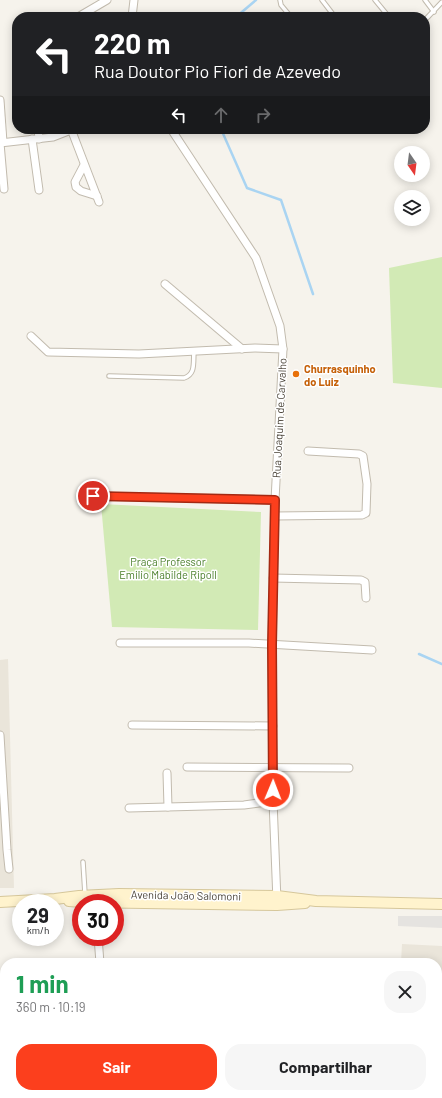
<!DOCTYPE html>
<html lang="pt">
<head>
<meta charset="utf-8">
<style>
  :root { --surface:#fff; --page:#f6f6f6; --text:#202124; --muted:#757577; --accent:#fc3f1d }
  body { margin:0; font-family:Barlow,sans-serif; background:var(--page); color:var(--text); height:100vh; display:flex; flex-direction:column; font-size:15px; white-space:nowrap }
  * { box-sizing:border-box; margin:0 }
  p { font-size:13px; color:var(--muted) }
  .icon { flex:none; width:22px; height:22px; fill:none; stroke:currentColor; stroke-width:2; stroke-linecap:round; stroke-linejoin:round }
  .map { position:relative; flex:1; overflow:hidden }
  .drawer { position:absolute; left:0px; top:958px; width:442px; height:140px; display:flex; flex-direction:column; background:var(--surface); border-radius:16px 16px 0 0; box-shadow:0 2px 10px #0003 }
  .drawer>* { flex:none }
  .guide { position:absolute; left:12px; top:12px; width:418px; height:122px; border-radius:16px; box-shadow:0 2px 10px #0003; background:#202124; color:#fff; overflow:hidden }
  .needle { width:26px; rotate:166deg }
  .buttons { position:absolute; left:394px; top:146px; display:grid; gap:8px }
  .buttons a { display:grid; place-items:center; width:36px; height:36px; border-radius:50%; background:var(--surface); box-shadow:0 2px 10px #0003; font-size:20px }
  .speed { position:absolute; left:12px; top:894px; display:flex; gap:8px; font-size:20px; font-weight:700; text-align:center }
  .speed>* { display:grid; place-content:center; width:52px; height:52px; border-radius:50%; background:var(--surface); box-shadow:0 2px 10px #0003; line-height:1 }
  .speed small { font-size:10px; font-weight:400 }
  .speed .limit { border:6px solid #d22; background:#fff; color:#111 }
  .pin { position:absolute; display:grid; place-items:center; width:34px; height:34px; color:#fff; margin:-17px; border:2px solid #fff; border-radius:50%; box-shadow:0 1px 4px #0007 }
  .me { position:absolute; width:44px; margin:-22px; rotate:1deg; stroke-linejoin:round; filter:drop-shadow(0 0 3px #0008) }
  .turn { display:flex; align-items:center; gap:14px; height:84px; padding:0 16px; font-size:18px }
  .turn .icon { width:52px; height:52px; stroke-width:2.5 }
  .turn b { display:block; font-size:28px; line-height:34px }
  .lanes { display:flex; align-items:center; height:38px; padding:0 16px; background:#0003; justify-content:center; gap:20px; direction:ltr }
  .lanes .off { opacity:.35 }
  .round { display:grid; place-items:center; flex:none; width:42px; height:42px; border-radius:16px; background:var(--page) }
  .overview { display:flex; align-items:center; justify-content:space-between; height:68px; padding:0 16px }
  h1 { font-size:24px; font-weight:700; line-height:30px; color:#1e9e55 }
  .primary-button { display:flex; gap:8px; margin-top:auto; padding:8px 16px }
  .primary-button a { flex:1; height:46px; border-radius:16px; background:var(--accent); color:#fff; font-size:16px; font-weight:700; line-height:46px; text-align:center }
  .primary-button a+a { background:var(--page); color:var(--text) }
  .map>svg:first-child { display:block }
  .residential { fill:#eae5da }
  .green { fill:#d2eab5 }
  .parking { fill:#e5e3e0 }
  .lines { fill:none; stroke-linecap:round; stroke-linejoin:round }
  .stream { stroke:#a9d4f2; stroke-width:2.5 }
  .lane-casing { stroke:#c2bbae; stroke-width:5.5 }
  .street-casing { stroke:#c2bbae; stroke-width:9 }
  .secondary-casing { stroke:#d6c79b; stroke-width:12 }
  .lane { stroke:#fff; stroke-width:3.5 }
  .street { stroke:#fff; stroke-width:7 }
  .secondary { stroke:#fff3cd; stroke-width:10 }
  .route-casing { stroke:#a42913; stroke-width:10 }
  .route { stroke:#fc3f1d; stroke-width:7 }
  .food-dot { fill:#e8710a; stroke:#fff; stroke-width:1.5 }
  .labels { text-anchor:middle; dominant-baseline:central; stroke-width:3; stroke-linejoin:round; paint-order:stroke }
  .food-label { font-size:11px; font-weight:bold; fill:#c56008; stroke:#fff; text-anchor:start }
  .street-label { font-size:11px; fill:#4b4439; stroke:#fff }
  .park-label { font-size:11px; fill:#4a7f2a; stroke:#fff }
</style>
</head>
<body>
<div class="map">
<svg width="442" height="1098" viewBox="0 0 442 1098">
  <rect width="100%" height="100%" fill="#f6f3ec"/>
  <!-- residential -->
  <g class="residential">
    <polygon points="8,659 14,888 0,888 0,660"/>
    <polygon points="402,944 442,946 442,1087 437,1079 437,963 401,963"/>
  </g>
  <!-- green -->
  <g class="green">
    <polygon points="442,257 442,388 393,383 389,268"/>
    <polygon points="101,504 261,512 258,630 112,627"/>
  </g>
  <!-- parking -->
  <polygon class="parking" points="398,916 442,916 442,928 398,926"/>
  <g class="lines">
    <!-- stream -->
    <g class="stream">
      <polyline points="236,17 256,0"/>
      <polyline points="221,129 247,188 281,200 313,294"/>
      <polyline points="419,654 442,664"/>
      <polyline points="0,1034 5,1038"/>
      <polyline points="401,1093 406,1098"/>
    </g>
    <defs>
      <g id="lane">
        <polyline points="280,0 281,5 291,17"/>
        <polyline points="322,0 335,17"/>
        <polyline points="375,0 389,17"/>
        <polyline points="425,0 434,12"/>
        <polyline points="425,20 442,2"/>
        <path d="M109,376L184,378C196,374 193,363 194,351"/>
        <polyline points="83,862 85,894"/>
      </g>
      <g id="street">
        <polyline points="78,17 107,0"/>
        <polyline points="132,17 134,0"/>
        <polyline points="0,100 3,142"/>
        <polyline points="38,129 39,139"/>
        <polyline points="71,129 99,202"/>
        <polyline points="171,129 256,258 280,326 283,349 275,500 272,645 273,801 277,901"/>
        <polyline points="32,139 39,190"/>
        <polyline points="0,143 53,137 71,130"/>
        <polyline points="0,143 4,189"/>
        <polyline points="84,165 75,182 76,187 81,191 97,196"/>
        <polyline points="165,284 242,349"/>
        <polyline points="31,336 48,352 139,354 255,348 283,349"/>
        <polyline points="93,496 275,500"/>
        <polyline points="275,516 362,515 366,513 367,484 363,456 359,454 308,451"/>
        <polyline points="273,578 361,580 365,582 366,598"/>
        <polyline points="120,643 249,643 372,650"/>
        <polyline points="132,725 273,726"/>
        <polyline points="0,735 7,850 9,869"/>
        <polyline points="187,767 349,768"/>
        <polyline points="167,773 168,807"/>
        <polyline points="129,808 244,805 273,801"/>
        <polyline points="98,937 100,963"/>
      </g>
      <g id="secondary">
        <polyline points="69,901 81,902 277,905 305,903"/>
        <polyline points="0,902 55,899 79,896 119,894 277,896 316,901 442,904"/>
      </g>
    </defs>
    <!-- lane casing -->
    <use href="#lane" class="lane-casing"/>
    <!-- street casing -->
    <use href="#street" class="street-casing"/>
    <!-- secondary casing -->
    <use href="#secondary" class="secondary-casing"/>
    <!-- lane -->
    <use href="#lane" class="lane"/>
    <!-- street -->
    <use href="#street" class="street"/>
    <!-- secondary -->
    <use href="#secondary" class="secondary"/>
  </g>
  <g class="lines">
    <defs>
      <polyline id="route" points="93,496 275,500 272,645 273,790"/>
    </defs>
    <!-- route casing -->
    <use href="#route" class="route-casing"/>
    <!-- route -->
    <use href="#route" class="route"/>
  </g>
  <!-- markers -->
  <circle class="food-dot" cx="296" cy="374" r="4"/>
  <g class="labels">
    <!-- food labels -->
    <g class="food-label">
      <text x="304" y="368">Churrasquinho<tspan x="304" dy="13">do Luiz</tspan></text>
    </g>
    <!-- street labels -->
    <g class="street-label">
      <text transform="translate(279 418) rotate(-87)">Rua Joaquim de Carvalho</text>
      <text transform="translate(186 895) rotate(1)">Avenida João Salomoni</text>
    </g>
    <!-- park labels -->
    <g class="park-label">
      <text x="168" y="561">Praça Professor<tspan x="168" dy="13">Emilio Mabilde Ripoll</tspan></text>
    </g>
  </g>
</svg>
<div class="buttons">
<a><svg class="needle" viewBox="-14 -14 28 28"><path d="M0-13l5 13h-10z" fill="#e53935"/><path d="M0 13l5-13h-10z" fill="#757577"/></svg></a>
<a><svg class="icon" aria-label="layers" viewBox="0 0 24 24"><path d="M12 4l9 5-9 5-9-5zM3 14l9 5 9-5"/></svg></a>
</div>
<div class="speed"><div>29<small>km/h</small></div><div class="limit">30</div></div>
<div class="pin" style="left:93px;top:496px;background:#d93025"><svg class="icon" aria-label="arrive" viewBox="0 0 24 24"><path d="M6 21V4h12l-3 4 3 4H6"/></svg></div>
<svg class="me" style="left:273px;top:790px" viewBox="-20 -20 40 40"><circle r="17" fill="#fc3f1d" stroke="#fff" stroke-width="3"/><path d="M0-11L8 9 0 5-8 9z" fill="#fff"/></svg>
<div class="guide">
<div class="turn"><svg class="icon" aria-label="left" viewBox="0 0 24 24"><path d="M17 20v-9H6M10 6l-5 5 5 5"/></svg><div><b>220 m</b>Rua Doutor Pio Fiori de Azevedo</div></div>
<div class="lanes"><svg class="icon" aria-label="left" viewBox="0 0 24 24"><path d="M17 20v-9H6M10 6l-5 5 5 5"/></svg><svg class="icon off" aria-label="ahead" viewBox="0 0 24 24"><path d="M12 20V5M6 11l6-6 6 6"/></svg><svg class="icon off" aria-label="right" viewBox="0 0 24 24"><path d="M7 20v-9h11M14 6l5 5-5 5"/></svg></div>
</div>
<section class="drawer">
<div class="overview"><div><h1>1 min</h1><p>360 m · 10:19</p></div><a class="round"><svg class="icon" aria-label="close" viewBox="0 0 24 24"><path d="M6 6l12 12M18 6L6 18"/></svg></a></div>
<div class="primary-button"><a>Sair</a><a>Compartilhar</a></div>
</section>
</div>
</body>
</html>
